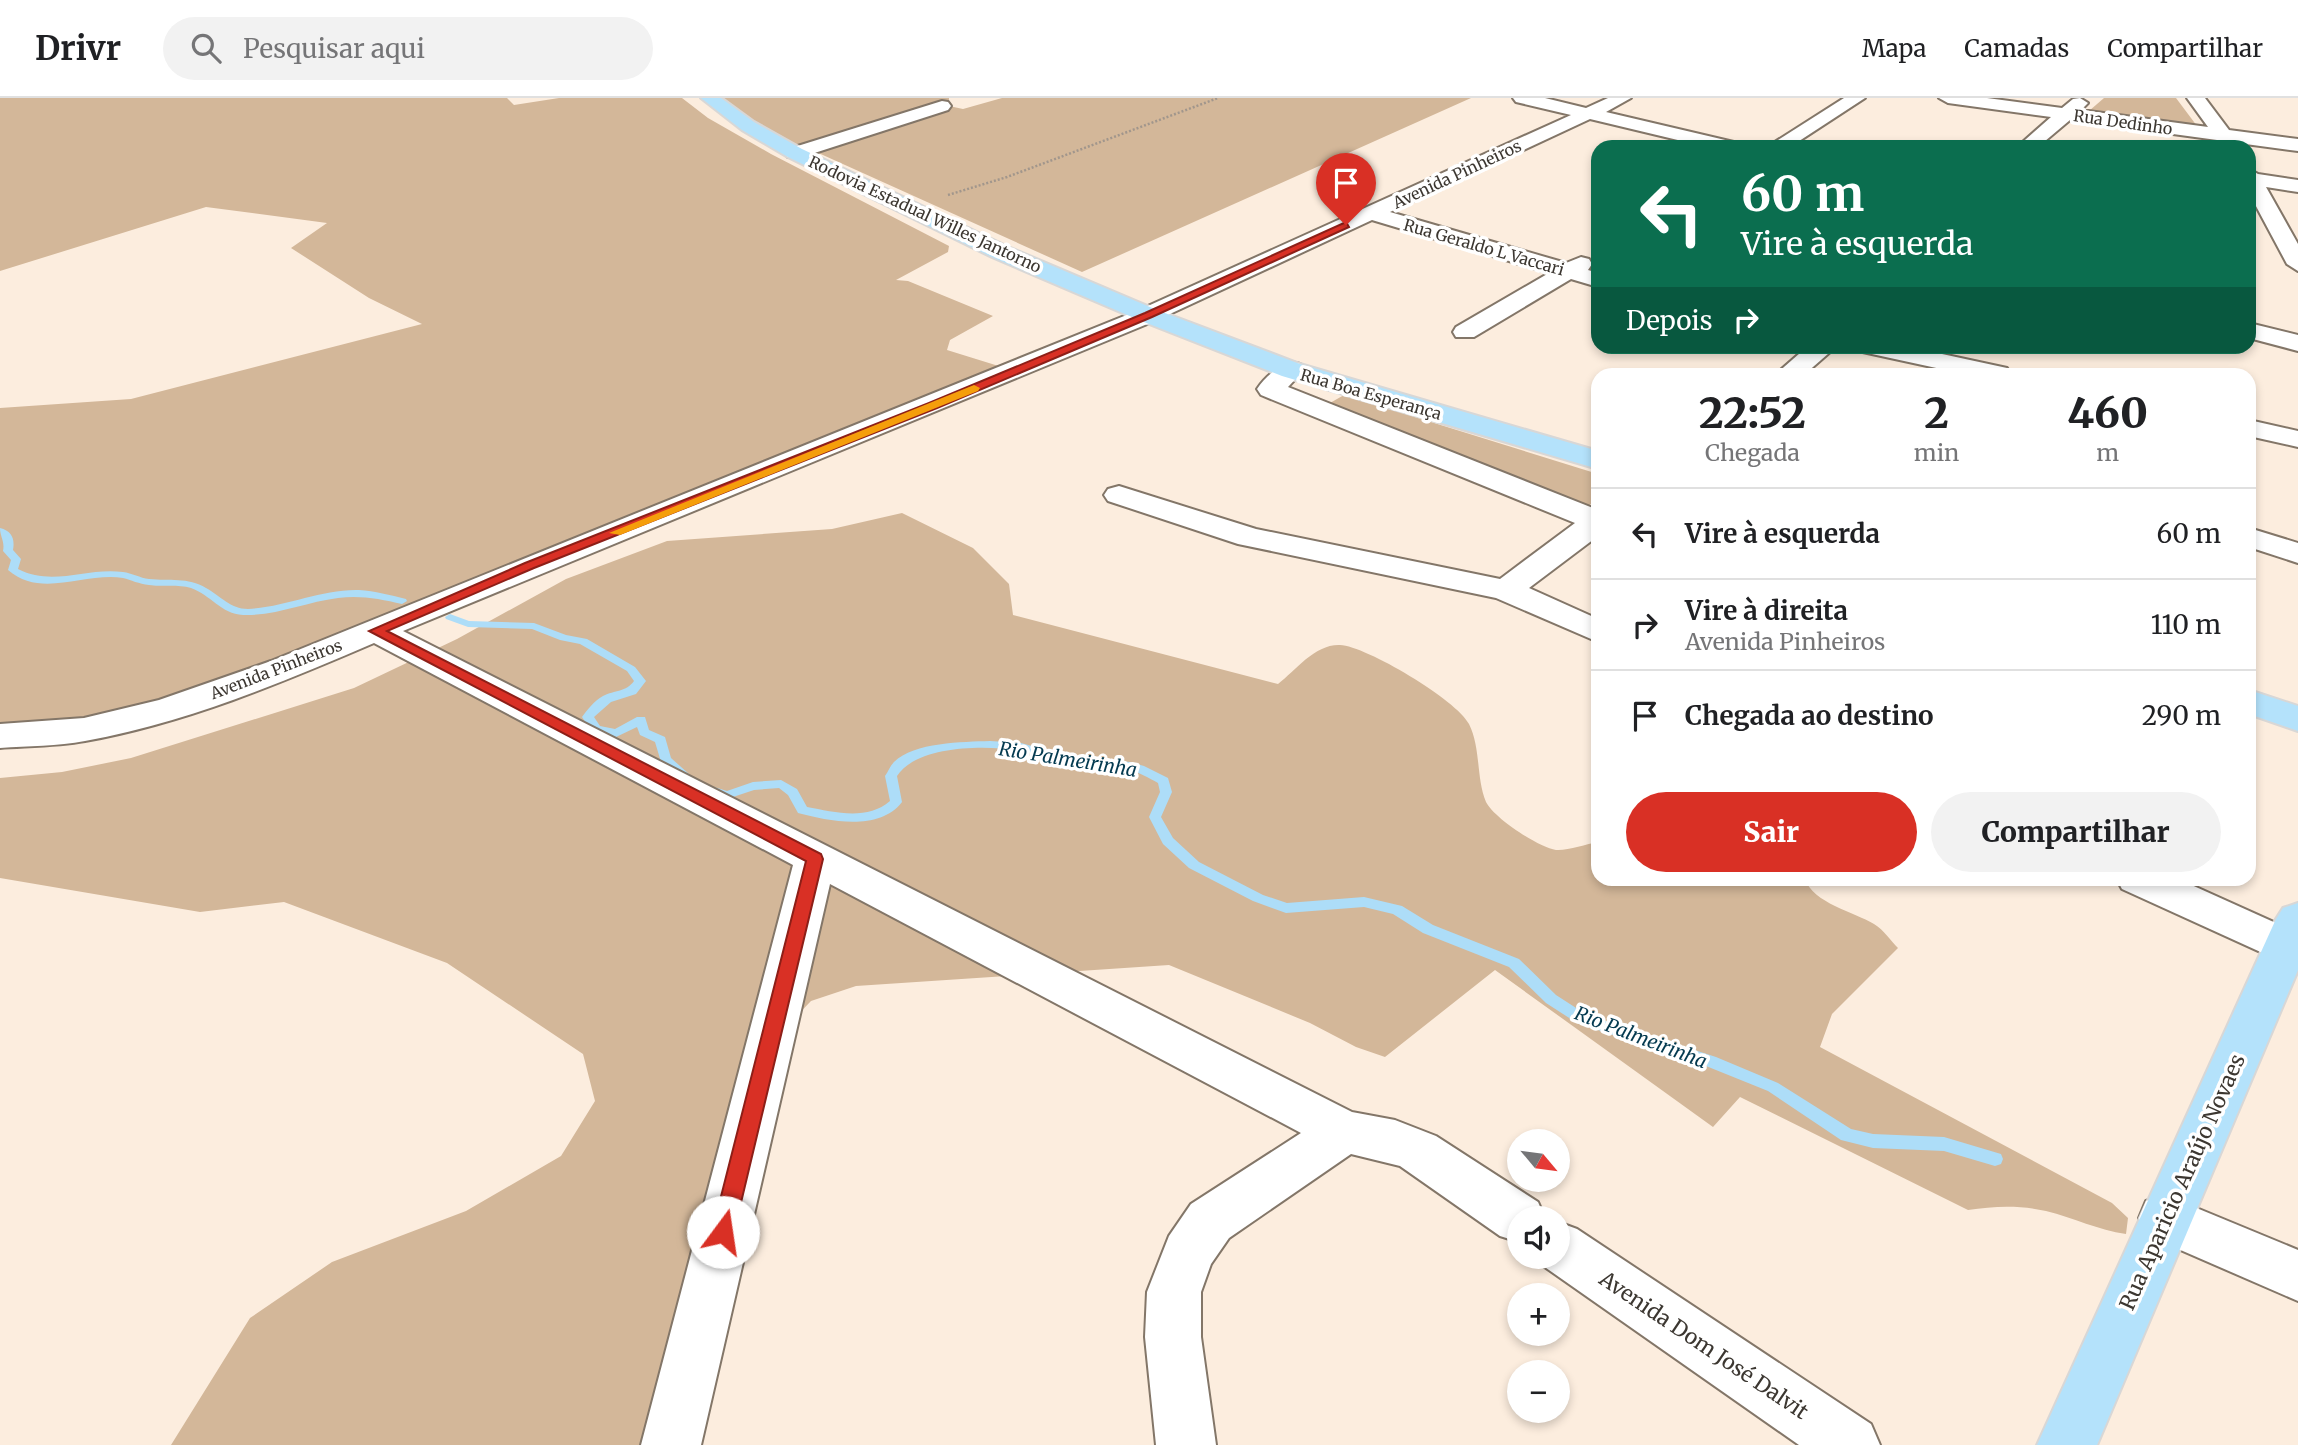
<!DOCTYPE html>
<html lang="pt">
<head>
<meta charset="utf-8">
<style>
  :root { --surface:#fff; --page:#f2f2f2; --text:#202124; --muted:#757577; --line:#e0e0e0; --accent:#d93025 }
  body { margin:0; font-family:Merriweather,serif; background:var(--page); color:var(--text); height:100vh; display:flex; flex-direction:column; font-size:26px; white-space:nowrap }
  * { box-sizing:border-box; margin:0 }
  p { font-size:23px; color:var(--muted) }
  .icon { flex:none; width:38px; height:38px; fill:none; stroke:currentColor; stroke-width:2; stroke-linecap:round; stroke-linejoin:round }
  .map { position:relative; flex:1; overflow:hidden }
  .sheet { position:absolute; left:1591px; top:270px; width:665px; height:518px; display:flex; flex-direction:column; background:var(--surface); border-radius:21px; box-shadow:0 4px 10px #0003 }
  .sheet>* { flex:none }
  .banner { position:absolute; left:1591px; top:42px; width:665px; height:214px; border-radius:21px; box-shadow:0 4px 10px #0003; background:#0b6e4f; color:#fff; overflow:hidden }
  .needle { width:46px; rotate:119deg }
  .tools { position:absolute; left:1507px; top:1031px; display:grid; gap:14px }
  .tools a { display:grid; place-items:center; width:63px; height:63px; border-radius:50%; background:var(--surface); box-shadow:0 4px 10px #0003; font-size:35px }
  .pin { position:absolute; display:grid; place-items:center; width:60px; height:60px; color:#fff; margin:-72px -30px; border-radius:50% 50% 50% 0; rotate:-45deg; box-shadow:0 0 7px #0007 }
  .pin .icon { rotate:45deg }
  .me { position:absolute; width:77px; margin:-38px; rotate:14deg; stroke-linejoin:round; filter:drop-shadow(0 0 5px #0008) }
  .turn { display:flex; align-items:center; gap:24px; height:147px; padding:0 35px; font-size:32px }
  .turn .icon { width:91px; height:91px; stroke-width:2.5 }
  .turn b { display:block; font-size:49px; line-height:60px }
  .then { display:flex; align-items:center; height:66px; padding:0 35px; background:#0003; gap:14px; font-size:26px }
  .eta { display:flex; justify-content:space-evenly; align-items:center; height:119px; text-align:center }
  .eta b { font-size:42px; font-weight:800; line-height:49px }
  .action { display:flex; gap:14px; margin-top:auto; padding:14px 35px }
  .action a { flex:1; height:80px; border-radius:42px; background:var(--accent); color:#fff; font-size:28px; font-weight:800; line-height:80px; text-align:center }
  .action a+a { background:var(--page); color:var(--text) }
  ul { padding:0; list-style:none }
  li { display:flex; align-items:center; gap:21px; height:91px; padding:0 35px; border-top:2px solid var(--line) }
  li div { flex:1 }
  li b { display:block; font-size:26px }
  li em { font-style:normal }
  header { display:flex; align-items:center; gap:42px; box-sizing:border-box; height:98px; padding:0 35px; background:var(--surface); border-bottom:2px solid var(--line) }
  header strong { font-size:33px }
  nav { display:flex; gap:38px; margin-inline-start:auto; font-size:24px }
  .search { width:490px; height:63px; background:var(--page); display:flex; align-items:center; gap:18px; box-sizing:border-box; padding:0 24px; border-radius:38px; color:var(--muted); font-size:26px }
  .map>svg:first-child { display:block }
  .green { fill:#d3b799 }
  .lines { fill:none; stroke-linecap:round; stroke-linejoin:round }
  .stream { fill:#adddf8; fill-rule:evenodd }
  .street-casing { stroke:#837668; stroke-width:4 }
  .primary-casing { stroke:#d8d7d6; stroke-width:4 }
  .path { stroke:#a1968c; stroke-width:2.5; stroke-dasharray:2 2; stroke-linecap:butt }
  .street { fill:#fff; fill-rule:evenodd }
  .primary { fill:#b4e2fb; fill-rule:evenodd }
  .route { fill:#d93025; stroke:#8d1f18; stroke-width:2 }
  .slow { fill:#f59e0b }
  .labels { text-anchor:middle; dominant-baseline:central; stroke-width:7; stroke-linejoin:round; paint-order:stroke }
  .far-street-label { font-size:16px; fill:#3c3731; stroke:#fff }
  .water-label { font-size:19px; font-style:italic; fill:#043a50; stroke:#fff }
  .near-street-label { font-size:21px; fill:#3c3731; stroke:#fff }
</style>
</head>
<body>
<header>
<strong>Drivr</strong>
<div class="search"><svg class="icon" aria-label="search" viewBox="0 0 24 24"><circle cx="10" cy="10" r="6"/><path d="M15 15l6 6"/></svg>Pesquisar aqui</div>
<nav><a>Mapa</a><a>Camadas</a><a>Compartilhar</a></nav>
</header>
<div class="map">
<svg width="2298" height="1347" viewBox="0 0 2298 1347">
  <rect width="100%" height="100%" fill="#fcedde"/>
  <!-- green -->
  <g class="green">
    <polygon points="0,0 507,0 514,7 559,0 682,0 708,20 771,56 949,148 948,154 896,182 908,183 993,218 950,242 947,252 1005,270 430,516 127,617 0,629 0,310 131,301 422,226 369,200 291,150 327,125 206,109 0,173"/>
    <path d="M713,0H949V8L963,11L1002,0H1471L1082,174L814,53C777,50 743,19 713,0Z"/>
    <polygon points="2104,0 2176,0 2197,28 2089,13"/>
    <polygon points="1344,297 1598,376 1598,401 1588,408 1330,305"/>
    <path d="M902,415L973,450L1009,486L1013,517L1278,586C1296,572 1315,546 1340,547C1366,548 1457,602 1469,626C1481,650 1476,680 1486,704C1494,720 1538,749 1556,752C1567,753 1586,746 1598,744V780L1805,781C1813,805 1854,814 1874,826C1884,832 1891,843 1898,850L1832,916L1820,949L2112,1105L2128,1120L2126,1136C2098,1132 2074,1120 2046,1113C2020,1107 1994,1108 1968,1112L1740,999L1713,1029L1495,872L1385,959L1356,949L1310,925L1169,867L856,888L811,903L788,927L648,1347H171L250,1220L332,1164L466,1113L561,1058L595,1003L583,956L447,865L284,804L200,814L0,780V680L62,674L131,660L354,590L457,541L566,481L667,443L832,431Z"/>
  </g>
  <g class="lines">
    <!-- stream -->
    <g class="stream">
      <path d="M0,430C12,433 15,441 13,452L21,461L18,471C53,489 87,469 123,474C132,475 140,480 149,481C169,483 188,479 206,490C221,498 230,511 248,511C286,509 321,491 359,492C375,493 390,497 406,501L407,503L402,506C381,501 360,497 338,500C306,504 276,518 243,517C221,516 211,497 191,490C178,486 163,489 149,487C139,486 131,482 123,480C85,474 41,501 8,472L11,462L3,453C5,443 0,439 0,430Z"/>
      <path d="M450,516L469,523L534,525L566,537L587,541L635,569L646,583L636,596L611,604L594,619L600,628L615,631L637,619H645L649,632L665,639L671,660L689,676L691,679L689,682H681L661,664L655,644L640,637L637,629L616,639L592,634L582,619C588,611 594,603 603,598C615,592 626,594 634,583L627,573L580,546L560,542L532,531L468,529L446,521L445,519Z"/>
      <path d="M990,643L1021,645L1071,659L1130,664L1144,668L1168,680L1172,694L1161,719L1173,740L1199,764L1263,797L1287,805L1364,799L1402,808L1433,827L1519,861L1556,897L1587,917L1716,959L1778,985L1851,1031L1873,1036L1944,1039L2001,1056L2003,1061L2001,1066L1995,1068L1944,1053L1873,1050L1841,1042L1768,993L1706,968L1577,925L1546,905L1509,869L1423,835L1393,816L1364,809L1286,815L1253,803L1189,770L1163,746L1149,719L1160,694L1158,685C1149,680 1139,674 1129,672C1110,668 1089,670 1070,667C1054,664 1039,656 1023,653C989,647 918,646 897,678L902,704C879,734 829,723 798,715L788,697L779,690L754,692L727,701L707,695L705,692L711,688L727,693L753,684L781,682L797,691L807,709C834,714 867,723 890,703L885,678C888,674 890,668 894,664C914,644 963,644 990,643Z"/>
    </g>
    <defs>
      <g id="street">
        <path d="M1513,0H1545L1586,10L1608,0H1631L1606,14L1738,45L1741,49H1707L1590,21L1390,114L1566,165L1581,159L1589,161L1592,166L1588,172L1598,175V189L1571,181L1474,239H1456L1453,234L1456,229L1549,175L1372,122L1157,222L403,533L1352,1014L1395,1022L1436,1038L1538,1104L1545,1120H1519V1144L1500,1138L1400,1068L1351,1056L1229,1140L1211,1166L1201,1194V1239L1216,1347H1156L1145,1239L1147,1194L1169,1138L1191,1106L1301,1035L830,786L701,1347H641L793,767L374,545C281,585 185,625 85,643C58,648 28,648 0,650V626L84,620L159,602L271,563L1139,212L1571,17L1516,4Z"/>
        <polygon points="1844,0 1865,0 1790,49 1767,49"/>
        <polygon points="1939,0 1987,0 2062,10 2073,1 2080,0 2088,5 2081,12 2208,29 2187,0 2205,0 2229,32 2298,41 2298,53 2238,45 2242,49 2222,49 2217,42 2070,22 2038,49 2017,49 2051,19 1948,5"/>
        <polygon points="942,3 948,4 951,8 948,12 802,59 788,59 785,55 788,51"/>
        <polygon points="2249,71 2258,76 2298,82 2298,94 2266,89 2298,146 2298,173 2287,166 2249,95"/>
        <polygon points="2249,225 2298,237 2298,253 2249,240"/>
        <polygon points="1808,248 1837,248 1805,276 1776,276"/>
        <polygon points="1855,248 1905,248 2007,270 2011,276 1964,276 1858,253"/>
        <path d="M1291,264L1300,266L1304,272L1288,289L1598,412V438L1529,490L1598,521V544L1496,500L1238,446L1108,403L1104,397L1108,391L1119,388L1256,431L1500,481L1575,425L1261,297L1257,291C1265,279 1278,268 1291,264Z"/>
        <polygon points="2249,322 2298,333 2298,349 2249,338"/>
        <polygon points="2249,430 2298,445 2298,465 2249,449"/>
        <polygon points="2116,780 2176,780 2298,835 2298,871 2122,791"/>
        <polygon points="2165,1097 2298,1152 2298,1203 2146,1137 2139,1120 2146,1103"/>
        <polygon points="1558,1124 1577,1131 1871,1326 1880,1347 1799,1347 1539,1165 1536,1158 1558,1158"/>
      </g>
      <g id="primary">
        <polygon points="701,0 721,0 754,24 802,51 1008,149 1157,212 1300,266 1598,353 1598,371 1282,278 1139,222 992,159 788,59 742,32"/>
        <polygon points="2249,592 2298,608 2298,633 2249,616"/>
        <polygon points="2298,805 2298,872 2097,1347 2037,1347 2276,821 2283,810"/>
      </g>
    </defs>
    <!-- street casing -->
    <use href="#street" class="street-casing"/>
    <!-- primary casing -->
    <use href="#primary" class="primary-casing"/>
    <!-- path -->
    <polyline class="path" points="948,97 1007,79 1218,0"/>
    <!-- street -->
    <use href="#street" class="street"/>
    <!-- primary -->
    <use href="#primary" class="primary"/>
  </g>
  <!-- route -->
  <polygon class="route" points="1346,124 1349,129 1152,219 937,310 534,470 387,533 821,756 823,761 734,1134 731,1141 723,1143 716,1141 712,1134 806,763 369,533 525,465 929,305 1145,215"/>
  <!-- slow -->
  <polygon class="slow" points="974,287 980,290 978,293 620,437 609,435"/>
  <g class="labels">
    <!-- far-street labels -->
    <g class="far-street-label">
      <text transform="translate(2123 24) rotate(8)">Rua Dedinho</text>
      <text transform="translate(1457 76) rotate(-25)">Avenida Pinheiros</text>
      <text transform="translate(925 116) rotate(25)">Rodovia Estadual Willes Jantorno</text>
      <text transform="translate(1484 149) rotate(16)">Rua Geraldo L Vaccari</text>
      <text transform="translate(1371 296) rotate(16)">Rua Boa Esperança</text>
      <text transform="translate(276 571) rotate(-21)">Avenida Pinheiros</text>
    </g>
    <!-- water labels -->
    <g class="water-label">
      <text transform="translate(1068 661) rotate(9)">Rio Palmeirinha</text>
      <text transform="translate(1641 939) rotate(21)">Rio Palmeirinha</text>
    </g>
    <!-- near-street labels -->
    <g class="near-street-label">
      <text transform="translate(2182 1084) rotate(-66)">Rua Aparicio Araújo Novaes</text>
      <text transform="translate(1704 1247) rotate(34)">Avenida Dom José Dalvit</text>
    </g>
  </g>
</svg>
<div class="tools">
<a><svg class="needle" viewBox="-14 -14 28 28"><path d="M0-13l5 13h-10z" fill="#e53935"/><path d="M0 13l5-13h-10z" fill="#757577"/></svg></a>
<a><svg class="icon" aria-label="sound" viewBox="0 0 24 24"><path d="M4 9h4l5-4v14l-5-4H4zM17 9q2 3 0 6"/></svg></a>
<a>+</a>
<a>−</a>
</div>
<div class="pin" style="left:1346px;top:127px;background:#d93025"><svg class="icon" aria-label="arrive" viewBox="0 0 24 24"><path d="M6 21V4h12l-3 4 3 4H6"/></svg></div>
<svg class="me" style="left:723px;top:1134px" viewBox="-20 -20 40 40"><circle r="19" fill="#fff"/><path d="M0-13L10 11 0 6-10 11z" fill="#d93025"/></svg>
<div class="banner">
<div class="turn"><svg class="icon" aria-label="left" viewBox="0 0 24 24"><path d="M17 20v-9H6M10 6l-5 5 5 5"/></svg><div><b>60 m</b>Vire à esquerda</div></div>
<div class="then">Depois<svg class="icon" aria-label="right" viewBox="0 0 24 24"><path d="M7 20v-9h11M14 6l5 5-5 5"/></svg></div>
</div>
<section class="sheet">
<div class="eta">
<div><b>22:52</b><p>Chegada</p></div>
<div><b>2</b><p>min</p></div>
<div><b>460</b><p>m</p></div>
</div>
<ul>
<li><svg class="icon" aria-label="left" viewBox="0 0 24 24"><path d="M17 20v-9H6M10 6l-5 5 5 5"/></svg><div><b>Vire à esquerda</b></div><em>60 m</em></li>
<li><svg class="icon" aria-label="right" viewBox="0 0 24 24"><path d="M7 20v-9h11M14 6l5 5-5 5"/></svg><div><b>Vire à direita</b><p>Avenida Pinheiros</p></div><em>110 m</em></li>
<li><svg class="icon" aria-label="arrive" viewBox="0 0 24 24"><path d="M6 21V4h12l-3 4 3 4H6"/></svg><div><b>Chegada ao destino</b></div><em>290 m</em></li>
</ul>
<div class="action"><a>Sair</a><a>Compartilhar</a></div>
</section>
</div>
</body>
</html>
